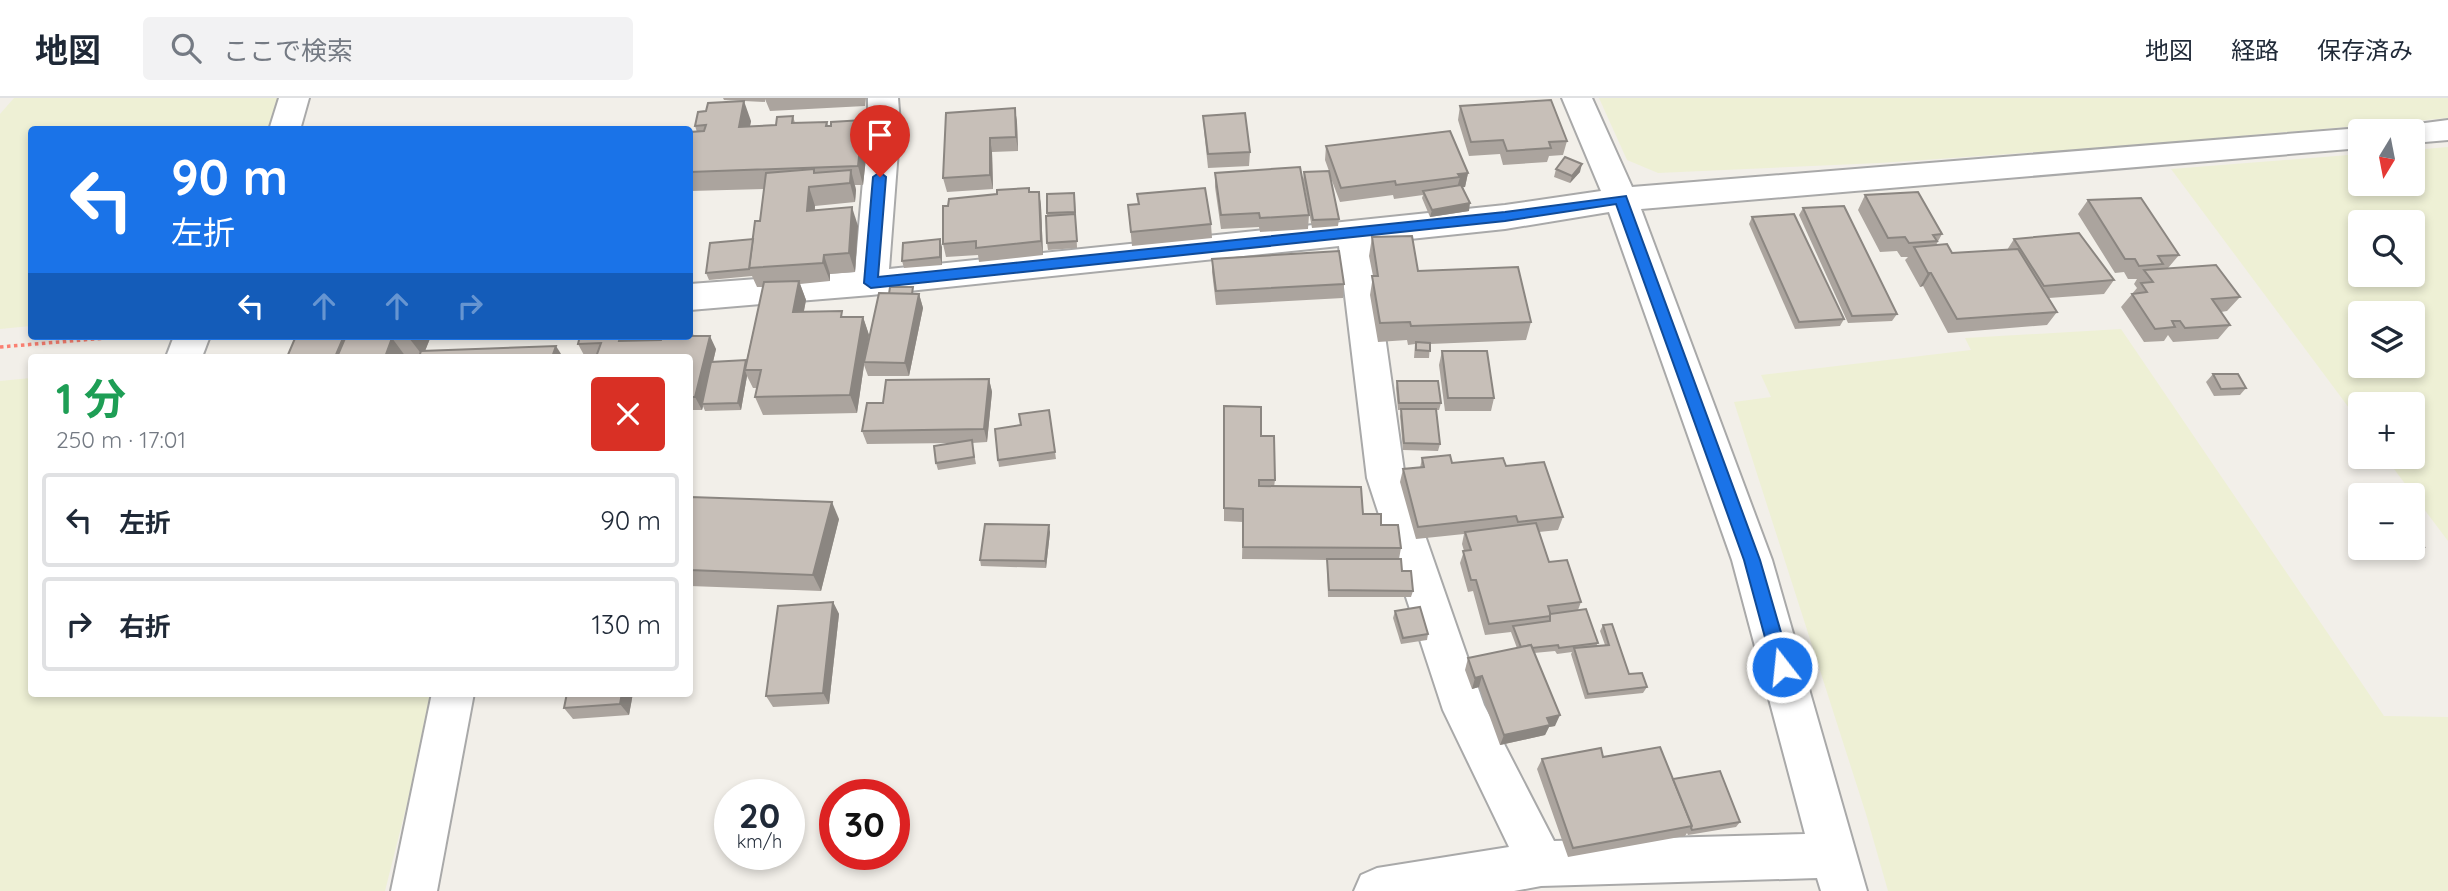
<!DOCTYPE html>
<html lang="ja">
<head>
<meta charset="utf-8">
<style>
  :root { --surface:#fff; --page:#f2f2f3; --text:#1f2937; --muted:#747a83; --line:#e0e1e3 }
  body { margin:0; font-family:Quicksand,"Noto Sans JP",sans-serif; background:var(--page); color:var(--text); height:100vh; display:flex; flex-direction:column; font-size:26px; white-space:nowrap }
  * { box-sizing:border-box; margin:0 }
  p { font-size:23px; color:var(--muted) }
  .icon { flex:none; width:38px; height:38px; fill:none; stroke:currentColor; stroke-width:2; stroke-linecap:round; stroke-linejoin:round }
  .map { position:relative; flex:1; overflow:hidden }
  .sheet { position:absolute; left:28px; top:256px; width:665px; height:343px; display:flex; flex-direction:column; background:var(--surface); border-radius:7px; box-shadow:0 4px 10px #0003 }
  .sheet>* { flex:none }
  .top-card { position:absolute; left:28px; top:28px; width:665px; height:214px; border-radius:7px; box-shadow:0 4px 10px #0003; background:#1a73e8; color:#fff; overflow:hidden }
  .needle { width:46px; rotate:190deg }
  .controls { position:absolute; left:2348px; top:21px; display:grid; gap:14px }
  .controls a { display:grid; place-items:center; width:77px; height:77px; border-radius:7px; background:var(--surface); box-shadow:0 4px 10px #0003; font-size:35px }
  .speed { position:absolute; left:714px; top:681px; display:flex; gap:14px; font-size:35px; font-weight:700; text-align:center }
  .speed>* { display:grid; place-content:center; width:91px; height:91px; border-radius:50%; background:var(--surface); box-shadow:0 4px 10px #0003; line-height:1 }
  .speed small { font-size:18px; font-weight:400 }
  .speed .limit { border:10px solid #d22; background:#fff; color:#111 }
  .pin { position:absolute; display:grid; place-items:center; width:60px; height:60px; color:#fff; margin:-72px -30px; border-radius:50% 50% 50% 0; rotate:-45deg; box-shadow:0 0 7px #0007 }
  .pin .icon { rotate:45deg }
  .me { position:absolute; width:77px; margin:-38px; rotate:344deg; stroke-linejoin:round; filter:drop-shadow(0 0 5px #0008) }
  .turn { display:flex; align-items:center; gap:24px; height:147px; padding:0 28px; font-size:32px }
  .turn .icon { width:91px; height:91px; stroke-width:2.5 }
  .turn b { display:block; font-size:49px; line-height:60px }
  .lanes { display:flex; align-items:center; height:66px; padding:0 28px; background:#0003; justify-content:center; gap:35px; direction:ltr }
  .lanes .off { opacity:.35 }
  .round { display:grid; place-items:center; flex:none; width:74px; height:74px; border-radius:7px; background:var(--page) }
  .headline { display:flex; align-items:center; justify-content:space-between; height:119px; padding:0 28px }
  h1 { font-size:42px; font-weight:700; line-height:52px; color:#1e9e55 }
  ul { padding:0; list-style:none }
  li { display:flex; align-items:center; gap:21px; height:94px; margin:0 14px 10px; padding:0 14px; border:4px solid var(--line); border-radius:7px }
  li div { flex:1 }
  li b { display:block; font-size:26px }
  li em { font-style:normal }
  header { display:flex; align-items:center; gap:42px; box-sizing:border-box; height:98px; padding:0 35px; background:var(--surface); border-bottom:2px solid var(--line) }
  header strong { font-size:33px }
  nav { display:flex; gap:38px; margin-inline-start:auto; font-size:24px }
  .search { width:490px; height:63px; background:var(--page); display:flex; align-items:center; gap:18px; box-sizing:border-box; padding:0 24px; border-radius:7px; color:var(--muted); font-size:26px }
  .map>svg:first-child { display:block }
  .farmland { fill:#eef0d5; fill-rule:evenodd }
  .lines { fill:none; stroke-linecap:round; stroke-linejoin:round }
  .minor-casing { stroke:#a9a9a9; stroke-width:4 }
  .path { stroke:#fa8072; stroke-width:3.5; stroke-dasharray:3.5 3.5; stroke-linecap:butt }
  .minor { fill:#fff; fill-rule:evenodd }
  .wall { fill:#aba49e }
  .shaded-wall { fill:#8b8681 }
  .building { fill:#c7bfb8; stroke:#8b8681; stroke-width:2 }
  .route { fill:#1a73e8; stroke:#114b97; stroke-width:2 }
</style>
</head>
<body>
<header>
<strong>地図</strong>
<div class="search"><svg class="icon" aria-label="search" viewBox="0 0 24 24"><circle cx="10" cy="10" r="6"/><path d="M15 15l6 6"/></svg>ここで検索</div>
<nav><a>地図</a><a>経路</a><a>保存済み</a></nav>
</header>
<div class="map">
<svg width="2448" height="793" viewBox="0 0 2448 793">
  <rect width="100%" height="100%" fill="#f2efe9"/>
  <!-- farmland -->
  <g class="farmland">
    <polygon points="14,0 282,0 270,31 32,32 31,228 0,231 0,16"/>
    <polygon points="1599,0 2448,0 2448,20 2139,47 1880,65 1658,75 1627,62"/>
    <path d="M2448,49V443L2385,359H2413V306H2361V326L2171,71L2361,56V86H2413V52ZM2361,124H2413V177H2361ZM2361,215H2413V268H2361Z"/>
    <polygon points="2121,231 2384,618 2448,619 2448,793 1888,793 1866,716 1734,304 1771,299 1761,277 1971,252 1965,240"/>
    <polygon points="31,280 32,595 435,595 385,793 0,793 0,283"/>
  </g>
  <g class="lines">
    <defs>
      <g id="minor">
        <polygon points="279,0 309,0 300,32 269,32"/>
        <path d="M868,0H898L900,26L889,171L1505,107L1601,93L1562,0H1592L1632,89L2361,30L2372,33H2361V50L1641,111L1772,462L1867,793H1821L1817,780L1541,788L1514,793H1354L1361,777L1377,770L1509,749L1443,612L1367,380L1339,148L871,197L690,212V186L855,174L868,26ZM1609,114L1732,462L1805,736L1554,743L1484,607L1405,380L1372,145L1505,131Z"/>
        <polygon points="2448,22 2448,42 2413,45 2413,33 2398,33 2402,28"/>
        <polygon points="174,238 210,238 202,259 166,259"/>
        <polygon points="432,595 474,595 437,793 391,793"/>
      </g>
    </defs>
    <!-- minor casing -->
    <use href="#minor" class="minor-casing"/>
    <!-- path -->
    <polyline class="path" points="0,249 130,238"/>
    <!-- minor -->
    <use href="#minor" class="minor"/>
  </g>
  <!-- wall -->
  <g class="wall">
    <polygon points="723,0 866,0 865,8 770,13 765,1 765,4 724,2"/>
    <polygon points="1460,8 1567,43 1563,57 1549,58 1547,64 1503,67 1500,56 1469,58 1458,22"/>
    <polygon points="1015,10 1017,25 1018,53 992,54 993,91 947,94 943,80"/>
    <polygon points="793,18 795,25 827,24 828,28 868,42 863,87 855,87 856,92 855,104 815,108 815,112 858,128 855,174 830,176 830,183 800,186 806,202 804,213 844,219 863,219 869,237 915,196 919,196 923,210 909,278 868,278 864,267 857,315 763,317 755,299 757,290 753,290 747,278 741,312 705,313 703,308 702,312 690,312 690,259 585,259 578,246 580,238 632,238 630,243 661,242 691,231 694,238 716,251 713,264 746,264 763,189 757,189 752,178 709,182 706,175 753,141 760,123 764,91 690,93 690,34 697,34 695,28 751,23 750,28 776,27"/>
    <polygon points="1203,18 1250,54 1249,68 1208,70 1204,32"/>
    <polygon points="1326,48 1468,75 1465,89 1463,89 1469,113 1430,119 1422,100 1423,97 1394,101 1393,97 1340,104 1329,75 1339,121 1338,128 1312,130 1303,82 1304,74 1329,73 1325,62"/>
    <polygon points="1556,71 1580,74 1570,85 1554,79"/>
    <polygon points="1215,75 1309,117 1308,131 1260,134 1259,129 1221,131 1215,89"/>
    <polygon points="1029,94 1039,94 1041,108 1043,157 979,164 978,157 946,159 943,146 948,108"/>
    <polygon points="1047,96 1075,102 1077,150 1048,152 1047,145"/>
    <polygon points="1137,96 1211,126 1212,140 1132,148 1128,107 1138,106"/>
    <polygon points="1865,97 1942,136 1936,147 1952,155 2007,152 2014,141 2114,182 2104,196 2049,200 2057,214 2047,227 1948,235 1923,188 1920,189 1905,162 1908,159 1901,159 1897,153 1880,154 1858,112"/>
    <polygon points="2088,102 2179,157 2168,170 2240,199 2227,213 2221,214 2230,227 2218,241 2173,244 2168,237 2164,243 2144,244 2121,209 2137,190 2134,186 2137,181 2128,181 2124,174 2115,175 2078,116"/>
    <polygon points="1803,110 1897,216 1892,223 1848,225 1799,117"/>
    <polygon points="1752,119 1844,221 1840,228 1795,231 1749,126"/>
    <polygon points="1372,139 1418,173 1531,224 1526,242 1430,246 1429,260 1414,260 1415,246 1408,247 1407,242 1378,244 1370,197 1373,178 1369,158"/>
    <polygon points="942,149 942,167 904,170 902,163"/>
    <polygon points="1212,161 1344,186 1343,200 1216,207 1212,174"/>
    <polygon points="296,238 431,238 425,253 419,258 287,259"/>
    <polygon points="1442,253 1494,300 1491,313 1445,313 1439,267"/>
    <polygon points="2213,276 2246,290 2240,297 2214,298 2206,284"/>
    <polygon points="989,281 992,294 987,344 972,345 976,366 938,372 936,365 953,345 867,346 862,333 883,305"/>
    <polygon points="1397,283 1441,305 1439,312 1436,312 1440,346 1438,353 1403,352 1400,318 1401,312 1398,312 1396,290"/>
    <polygon points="1224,308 1261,338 1275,382 1274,389 1363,416 1381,427 1401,450 1399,461 1402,473 1413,493 1411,499 1328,499 1327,468 1327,462 1242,461 1243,424 1224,423"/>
    <polygon points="1049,312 1056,361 999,369 998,362 1021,327"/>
    <polygon points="1422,360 1452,365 1506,368 1563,419 1558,432 1539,434 1549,464 1581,504 1578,512 1598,545 1596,548 1605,547 1600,533 1603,527 1629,576 1647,589 1643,595 1585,601 1571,556 1572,554 1557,556 1555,553 1534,555 1555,628 1549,629 1545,637 1500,647 1479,589 1472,591 1465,572 1468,560 1517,550 1511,534 1485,537 1473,493 1468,494 1460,465 1464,453 1462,446 1464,436 1416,441 1400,384 1403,371 1420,370"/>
    <polygon points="690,399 839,421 821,493 690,488"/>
    <polygon points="2361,411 2361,428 2353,417"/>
    <polygon points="1050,434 1046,470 981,468 980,462"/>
    <polygon points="2424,449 2415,456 2383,460 2376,450"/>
    <polygon points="833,504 839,516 829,606 773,609 766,598"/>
    <polygon points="1395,513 1428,536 1427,542 1401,546 1393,520"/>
    <polygon points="567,595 633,595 629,617 573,621 564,610"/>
    <polygon points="1603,659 1673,681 1740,724 1736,729 1688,737 1687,735 1685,738 1568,759 1537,671 1542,661"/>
  </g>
  <!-- shaded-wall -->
  <g class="shaded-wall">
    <polygon points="744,3 751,23 746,48 739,29"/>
    <polygon points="1015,10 1017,25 1018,53 1016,39"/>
    <polygon points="863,22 868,42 863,87 858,68"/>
    <polygon points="990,40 992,54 993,91 990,77"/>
    <polygon points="1582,66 1580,74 1570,85 1572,78"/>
    <polygon points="851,72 856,92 855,104 850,85"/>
    <polygon points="1468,75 1465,89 1457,90 1460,79 1458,76"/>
    <polygon points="809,89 815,108 813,132 807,113"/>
    <polygon points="1039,94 1041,108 1043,157 1041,143"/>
    <polygon points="1470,105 1469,113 1430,119 1432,112"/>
    <polygon points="852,109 858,128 855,174 849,155"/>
    <polygon points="940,141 942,149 942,167 940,159"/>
    <polygon points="824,157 830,176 830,183 823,165"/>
    <polygon points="1928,175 1931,175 1923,188 1920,189"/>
    <polygon points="799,183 806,202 800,232 793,214"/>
    <polygon points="919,196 923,210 909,278 905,265"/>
    <polygon points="863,219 869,237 864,264 864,267 857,315 850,297"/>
    <polygon points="344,238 352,238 352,259 335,259"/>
    <polygon points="410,238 431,238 423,258 409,240"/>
    <polygon points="620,238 632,238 626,257 619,243"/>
    <polygon points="710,238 716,251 703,306 702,306 703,308 702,312 695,299"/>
    <polygon points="392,240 406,259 385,259"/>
    <polygon points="556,248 563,259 552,259"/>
    <polygon points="746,262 749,269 745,272 747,278 741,312 738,305"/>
    <polygon points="989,281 992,294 987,344 984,331"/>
    <polygon points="832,404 839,421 821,493 813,477"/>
    <polygon points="1049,427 1050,434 1046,470 1045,463"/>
    <polygon points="833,504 839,516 829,606 823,595"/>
    <polygon points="1482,578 1479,589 1472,591 1475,580"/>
    <polygon points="622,595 633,595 629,617 620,606"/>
    <polygon points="1560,617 1555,628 1549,629 1545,637 1500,647 1504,637 1547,620"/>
  </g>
  <!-- building -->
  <g class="building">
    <polygon points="1551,2 1567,43 1549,44 1551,50 1507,53 1503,42 1471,44 1460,8"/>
    <polygon points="744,3 739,29 776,27 777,19 793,18 792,25 827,24 826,28 831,28 831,24 863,22 858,68 690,74 690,34 704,33 706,27 695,28 698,14 706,13 708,5"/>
    <polygon points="1015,10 1016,39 990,40 990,77 943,80 946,15"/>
    <polygon points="1245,15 1250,54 1208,56 1203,18"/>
    <polygon points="1450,33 1468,75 1458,76 1460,79 1396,87 1395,83 1341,90 1326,48"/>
    <polygon points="1565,59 1582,66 1572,78 1556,71"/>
    <polygon points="1300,69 1309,117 1260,120 1259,115 1221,117 1215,75"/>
    <polygon points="814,71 814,75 851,72 850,85 809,89 807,113 852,109 849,155 824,157 823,165 749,170 755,123 760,123 766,75"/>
    <polygon points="1329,73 1339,121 1313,122 1304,74"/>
    <polygon points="1461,87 1470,105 1432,112 1423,93"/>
    <polygon points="1029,90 1029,94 1039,94 1041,143 976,150 976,143 943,146 943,108 948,108 949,101 997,96 997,92"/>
    <polygon points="1205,90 1211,126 1131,134 1128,107 1139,106 1137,96"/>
    <polygon points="1918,94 1942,136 1933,137 1937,143 1909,145 1905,139 1888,140 1865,97"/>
    <polygon points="1074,95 1075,114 1047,115 1047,96"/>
    <polygon points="2141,100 2179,157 2158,158 2163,166 2139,168 2135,161 2125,161 2088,102"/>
    <polygon points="1844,108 1897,216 1852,218 1803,110"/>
    <polygon points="1075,116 1077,143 1047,145 1046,118"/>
    <polygon points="1794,116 1844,221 1799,224 1752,119"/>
    <polygon points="2079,135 2114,182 2044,188 2014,141"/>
    <polygon points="1412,138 1418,173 1518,169 1531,224 1411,228 1410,224 1380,225 1372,178 1378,178 1372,139"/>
    <polygon points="753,141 749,171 706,175 710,145"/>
    <polygon points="940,141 940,159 902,163 903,145"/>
    <polygon points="1947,146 1952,155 2018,151 2057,214 1957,221 1931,175 1928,175 1914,149"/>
    <polygon points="1339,153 1344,186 1216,193 1212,161"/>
    <polygon points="2216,167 2240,199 2212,201 2230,227 2185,230 2180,223 2172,223 2175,229 2155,231 2132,196 2147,194 2141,185 2153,184 2144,172"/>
    <polygon points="799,183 793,214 842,213 841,219 863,219 850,297 755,299 761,272 745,272 764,184"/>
    <polygon points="890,189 913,189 912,196 889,196"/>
    <polygon points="879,195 919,196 905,265 864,264"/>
    <polygon points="296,238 344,238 335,259 287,259"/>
    <polygon points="346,238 410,238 409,240 392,240 385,259 337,259"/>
    <polygon points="580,238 620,238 619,243 661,242 662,238 710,238 695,299 690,299 690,259 596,259 601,245 578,246"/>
    <polygon points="1416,244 1430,245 1430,253 1416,252"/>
    <polygon points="556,248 552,259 419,259 421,253"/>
    <polygon points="1442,253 1487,253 1494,300 1448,300"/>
    <polygon points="746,262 738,305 702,306 711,264"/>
    <polygon points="2213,276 2238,276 2246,290 2221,291"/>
    <polygon points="989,281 984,331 862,333 867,305 883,305 886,282"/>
    <polygon points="1397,283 1438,283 1441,305 1399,305"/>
    <polygon points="1224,308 1261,309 1261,338 1274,338 1275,382 1259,382 1259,388 1361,389 1363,416 1381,416 1381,427 1398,427 1401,450 1243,449 1243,411 1224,410"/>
    <polygon points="1401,311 1436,311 1440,346 1404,345"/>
    <polygon points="1049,312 1055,354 998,362 995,331 1021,327 1019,316"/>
    <polygon points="972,342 974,359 936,365 934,348"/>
    <polygon points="1450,357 1452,365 1503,360 1506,368 1544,364 1563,419 1518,424 1516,418 1418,429 1403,371 1424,369 1422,360"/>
    <polygon points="690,399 832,404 813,477 690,472"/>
    <polygon points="1536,425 1549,464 1567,462 1581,504 1548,508 1551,518 1489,526 1476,482 1471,482 1463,453 1471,452 1465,434"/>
    <polygon points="985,426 1049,427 1045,463 980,462"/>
    <polygon points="2413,435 2424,449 2392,453 2389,450 2413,450"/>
    <polygon points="1327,461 1401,461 1402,473 1411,473 1413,493 1329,492"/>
    <polygon points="833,504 823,595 766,598 778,508"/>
    <polygon points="1420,509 1428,536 1403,540 1395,513"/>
    <polygon points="1586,511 1598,545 1559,550 1558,547 1532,550 1531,547 1521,549 1513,528 1550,523 1550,516"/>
    <polygon points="1612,526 1629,576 1642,575 1647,589 1588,596 1574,550 1609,547 1603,527"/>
    <polygon points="1531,547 1560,617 1547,620 1550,627 1504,637 1482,578 1475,580 1468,560"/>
    <polygon points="567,595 622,595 620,606 564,610"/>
    <polygon points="1660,649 1692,728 1573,750 1542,661 1601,650 1603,659"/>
    <polygon points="1720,673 1740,724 1692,732 1691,730 1692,728 1673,681"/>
  </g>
  <!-- route -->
  <polygon class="route" points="880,74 886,79 878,179 1505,114 1626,98 1760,462 1791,569 1788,575 1782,577 1776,575 1773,569 1744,462 1616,106 1505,123 871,190 864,185 873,79"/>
</svg>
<div class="controls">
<a><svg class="needle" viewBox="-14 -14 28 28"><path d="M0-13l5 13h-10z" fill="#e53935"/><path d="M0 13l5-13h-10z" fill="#747a83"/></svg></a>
<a><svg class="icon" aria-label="search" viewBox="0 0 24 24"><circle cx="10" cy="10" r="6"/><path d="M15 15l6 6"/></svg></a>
<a><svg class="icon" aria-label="layers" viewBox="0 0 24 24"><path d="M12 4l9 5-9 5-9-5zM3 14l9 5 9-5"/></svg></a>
<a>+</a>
<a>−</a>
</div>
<div class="speed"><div>20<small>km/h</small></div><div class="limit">30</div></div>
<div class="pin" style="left:880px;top:79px;background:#d93025"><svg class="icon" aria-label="arrive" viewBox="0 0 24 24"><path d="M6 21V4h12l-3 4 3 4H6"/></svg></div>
<svg class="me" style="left:1782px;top:569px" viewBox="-20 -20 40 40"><circle r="17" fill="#1a73e8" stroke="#fff" stroke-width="3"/><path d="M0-11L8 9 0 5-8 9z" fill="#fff"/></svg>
<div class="top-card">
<div class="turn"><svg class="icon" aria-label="left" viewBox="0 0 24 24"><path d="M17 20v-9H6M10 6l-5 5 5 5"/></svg><div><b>90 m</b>左折</div></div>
<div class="lanes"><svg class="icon" aria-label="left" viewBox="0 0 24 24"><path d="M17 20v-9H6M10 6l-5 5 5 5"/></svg><svg class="icon off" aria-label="ahead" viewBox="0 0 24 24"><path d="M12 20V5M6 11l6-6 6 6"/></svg><svg class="icon off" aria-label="ahead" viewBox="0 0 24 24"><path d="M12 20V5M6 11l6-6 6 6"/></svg><svg class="icon off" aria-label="right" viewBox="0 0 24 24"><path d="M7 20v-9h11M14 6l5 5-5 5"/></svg></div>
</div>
<section class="sheet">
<div class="headline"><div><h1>1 分</h1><p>250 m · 17:01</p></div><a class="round" style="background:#d93025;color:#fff"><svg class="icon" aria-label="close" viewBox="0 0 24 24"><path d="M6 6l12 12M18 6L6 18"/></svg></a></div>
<ul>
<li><svg class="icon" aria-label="left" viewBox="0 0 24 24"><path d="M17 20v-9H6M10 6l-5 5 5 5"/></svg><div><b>左折</b></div><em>90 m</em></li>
<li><svg class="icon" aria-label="right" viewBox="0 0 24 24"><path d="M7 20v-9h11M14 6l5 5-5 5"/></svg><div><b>右折</b></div><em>130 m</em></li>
</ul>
</section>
</div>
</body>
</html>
